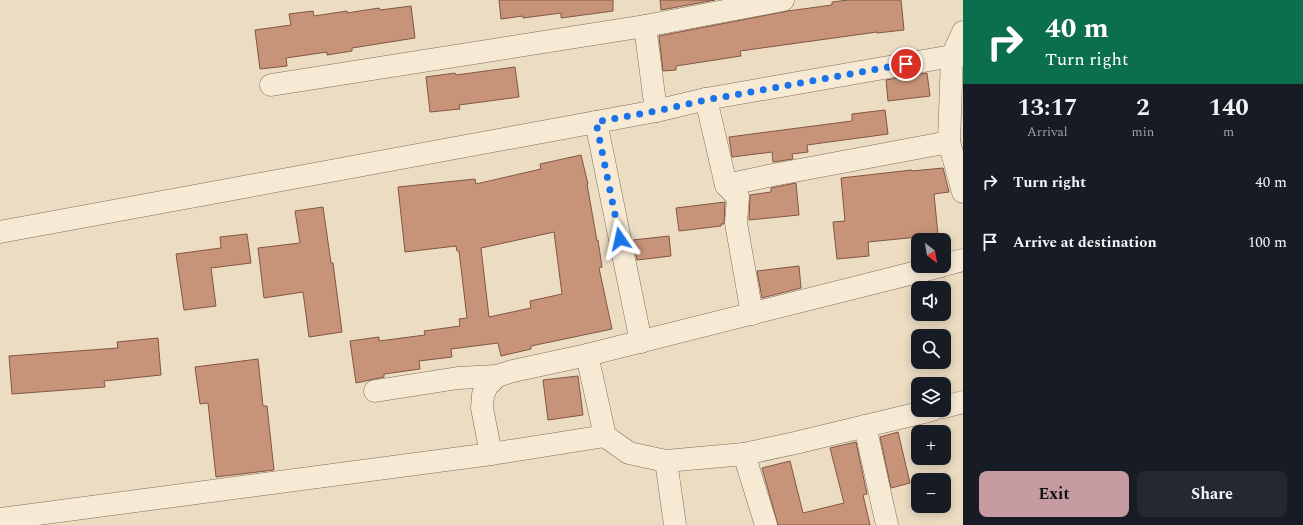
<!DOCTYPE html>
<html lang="en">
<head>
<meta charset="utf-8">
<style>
  :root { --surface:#171b24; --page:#242831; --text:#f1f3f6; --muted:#9ea1a6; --accent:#c59aa0 }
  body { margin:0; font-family:Spectral,serif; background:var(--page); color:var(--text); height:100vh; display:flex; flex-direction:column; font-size:15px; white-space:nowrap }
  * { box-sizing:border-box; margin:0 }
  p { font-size:13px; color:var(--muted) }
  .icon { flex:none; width:22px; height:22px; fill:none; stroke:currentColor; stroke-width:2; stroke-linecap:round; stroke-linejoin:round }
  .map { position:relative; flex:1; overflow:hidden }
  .drawer { display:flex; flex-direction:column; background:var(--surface); width:340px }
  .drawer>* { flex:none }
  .top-card { background:#0b6e4f; color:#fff; overflow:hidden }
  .needle { width:26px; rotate:149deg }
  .tools { position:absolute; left:911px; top:233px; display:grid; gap:8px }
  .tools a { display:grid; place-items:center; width:40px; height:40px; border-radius:8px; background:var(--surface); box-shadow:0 2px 10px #0003; font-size:20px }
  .pin { position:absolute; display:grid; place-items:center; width:34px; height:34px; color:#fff; margin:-17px; border:2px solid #fff; border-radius:50%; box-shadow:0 1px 4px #0007 }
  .me { position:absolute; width:44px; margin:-22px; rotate:349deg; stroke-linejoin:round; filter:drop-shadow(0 0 3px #0008) }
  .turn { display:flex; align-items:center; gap:14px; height:84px; padding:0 16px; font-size:18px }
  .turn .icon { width:52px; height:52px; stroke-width:2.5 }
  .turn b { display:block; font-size:28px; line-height:34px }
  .eta { display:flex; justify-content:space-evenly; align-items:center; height:68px; text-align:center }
  .eta b { font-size:24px; font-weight:700; line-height:28px }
  .button { display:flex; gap:8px; margin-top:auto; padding:8px 16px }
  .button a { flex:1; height:46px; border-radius:8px; background:var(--accent); color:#111; font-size:16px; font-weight:700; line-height:46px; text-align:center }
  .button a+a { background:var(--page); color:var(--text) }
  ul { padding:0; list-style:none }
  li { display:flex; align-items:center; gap:12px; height:60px; padding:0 16px }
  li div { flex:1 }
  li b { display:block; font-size:15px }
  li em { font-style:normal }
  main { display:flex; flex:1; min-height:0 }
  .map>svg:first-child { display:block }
  .building { fill:#c7947a; stroke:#825642; fill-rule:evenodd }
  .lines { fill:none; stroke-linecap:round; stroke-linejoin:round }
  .minor-casing { stroke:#846d5a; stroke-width:23 }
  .minor { stroke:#f7ead5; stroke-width:22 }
  .route { stroke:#1a73e8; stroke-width:7; stroke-dasharray:0 12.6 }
</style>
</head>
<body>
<main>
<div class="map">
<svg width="963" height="525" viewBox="0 0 963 525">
  <rect width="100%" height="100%" fill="#ebdcc2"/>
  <!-- building -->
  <g class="building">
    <polygon points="499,0 613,0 613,11 561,18 561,13 523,18 523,16 501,19"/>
    <polygon points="660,0 715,0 661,10"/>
    <polygon points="848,0 901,0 904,30 877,33 877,32 740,51 741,56 676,66 676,70 663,71 659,36 788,11 832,5 832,2"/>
    <polygon points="411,6 415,38 352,48 352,51 327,55 327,52 286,58 287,66 260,69 255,30 291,25 289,14 313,11 314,16 347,11 347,13 379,8 380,10"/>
    <polygon points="515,67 519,97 459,105 460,109 430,112 426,77 455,73 456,75"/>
    <polygon points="927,73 930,96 888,101 886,80"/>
    <polygon points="885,110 888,134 807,145 808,152 792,154 793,159 773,162 772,152 732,157 729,137 852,121 852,114"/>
    <path d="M581,155L588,184H587L597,241L598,240L602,267L599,268L612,329L531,346V349L501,356L498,343L451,349L452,357L419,361L420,369L384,374V377L356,383L350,341L379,337V341L425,335L424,331L460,326L459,319L467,318L459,251H457L456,246L405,252L398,187L475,179L476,184L541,169L540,164ZM554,232L562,294L530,301L531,308L489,317L481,248Z"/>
    <polygon points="943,168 949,192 934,194 938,235 868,242 869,256 837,259 833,222 845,221 841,178 912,170 912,171"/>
    <polygon points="796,183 799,215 749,220 750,195 771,192 771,188"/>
    <polygon points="725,202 724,224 721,224 721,226 679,231 676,208"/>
    <polygon points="323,207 331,263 333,263 342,332 309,337 303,292 264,298 258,248 300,243 295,211"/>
    <polygon points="247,234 251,263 211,268 216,306 184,310 176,254 221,248 220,237"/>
    <polygon points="669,236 671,256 637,260 633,240"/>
    <polygon points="799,266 801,288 762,298 757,271"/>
    <polygon points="158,338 161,375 104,381 105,387 12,394 9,356 118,348 117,342"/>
    <polygon points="258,359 263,406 267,406 274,470 216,477 208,403 200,404 195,367"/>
    <polygon points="578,376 583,415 548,420 543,380"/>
    <polygon points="898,432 910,483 891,488 880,437"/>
    <polygon points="856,442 867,494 863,495 870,525 778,525 762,468 790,461 803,513 844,503 830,448"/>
  </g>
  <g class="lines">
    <defs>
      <g id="minor">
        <polyline points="963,55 952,56 949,142 963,192"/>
        <polyline points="271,85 645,26"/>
        <polyline points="706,99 726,185"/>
        <polyline points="656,111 645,26 783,0"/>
        <polyline points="596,122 641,342"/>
        <polyline points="0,232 656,111 706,99 952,56 963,32"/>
        <polyline points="944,265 963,260"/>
        <polyline points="752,314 736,223 738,197 726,185 773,175 949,142"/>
        <polyline points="587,355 605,436 629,453 666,461 744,454 795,443 932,410"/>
        <polyline points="375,391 458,378 497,376"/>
        <polyline points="944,407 963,402"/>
        <polyline points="865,426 887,525"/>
        <polyline points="491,454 605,436"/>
        <polyline points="744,454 766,525"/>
        <polyline points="666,461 675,525"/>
        <polyline points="0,519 491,454 482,408 483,395 487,386 497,376 513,371 587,355 941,266"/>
      </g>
    </defs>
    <!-- minor casing -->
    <use href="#minor" class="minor-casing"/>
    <!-- minor -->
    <use href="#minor" class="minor"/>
  </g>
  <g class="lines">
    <!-- route -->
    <polyline class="route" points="620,239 596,122 656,111 706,100 906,64"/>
  </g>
</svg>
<div class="tools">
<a><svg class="needle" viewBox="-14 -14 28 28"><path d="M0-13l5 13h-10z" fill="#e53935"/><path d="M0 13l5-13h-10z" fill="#9ea1a6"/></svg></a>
<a><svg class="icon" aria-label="sound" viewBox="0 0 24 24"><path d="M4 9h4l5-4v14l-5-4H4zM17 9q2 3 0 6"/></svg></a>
<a><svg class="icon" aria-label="search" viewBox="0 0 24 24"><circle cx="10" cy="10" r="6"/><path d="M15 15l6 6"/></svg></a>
<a><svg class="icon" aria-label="layers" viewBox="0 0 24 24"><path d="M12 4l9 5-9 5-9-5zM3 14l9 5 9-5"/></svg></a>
<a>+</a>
<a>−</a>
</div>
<div class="pin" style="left:906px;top:64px;background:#d93025"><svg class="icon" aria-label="arrive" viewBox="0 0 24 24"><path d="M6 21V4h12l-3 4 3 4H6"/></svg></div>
<svg class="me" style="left:620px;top:239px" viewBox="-20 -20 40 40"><path d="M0-17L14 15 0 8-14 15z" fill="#1a73e8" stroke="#fff" stroke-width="4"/></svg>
</div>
<section class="drawer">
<div class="top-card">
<div class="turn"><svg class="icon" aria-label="right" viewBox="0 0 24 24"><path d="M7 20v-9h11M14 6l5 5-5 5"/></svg><div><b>40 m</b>Turn right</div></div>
</div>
<div class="eta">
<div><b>13:17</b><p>Arrival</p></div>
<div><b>2</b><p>min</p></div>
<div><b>140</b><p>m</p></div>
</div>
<ul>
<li><svg class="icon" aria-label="right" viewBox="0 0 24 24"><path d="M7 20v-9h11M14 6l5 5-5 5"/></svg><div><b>Turn right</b></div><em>40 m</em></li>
<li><svg class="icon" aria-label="arrive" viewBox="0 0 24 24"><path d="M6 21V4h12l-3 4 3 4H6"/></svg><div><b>Arrive at destination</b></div><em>100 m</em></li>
</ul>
<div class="button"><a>Exit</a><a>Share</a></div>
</section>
</main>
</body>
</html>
